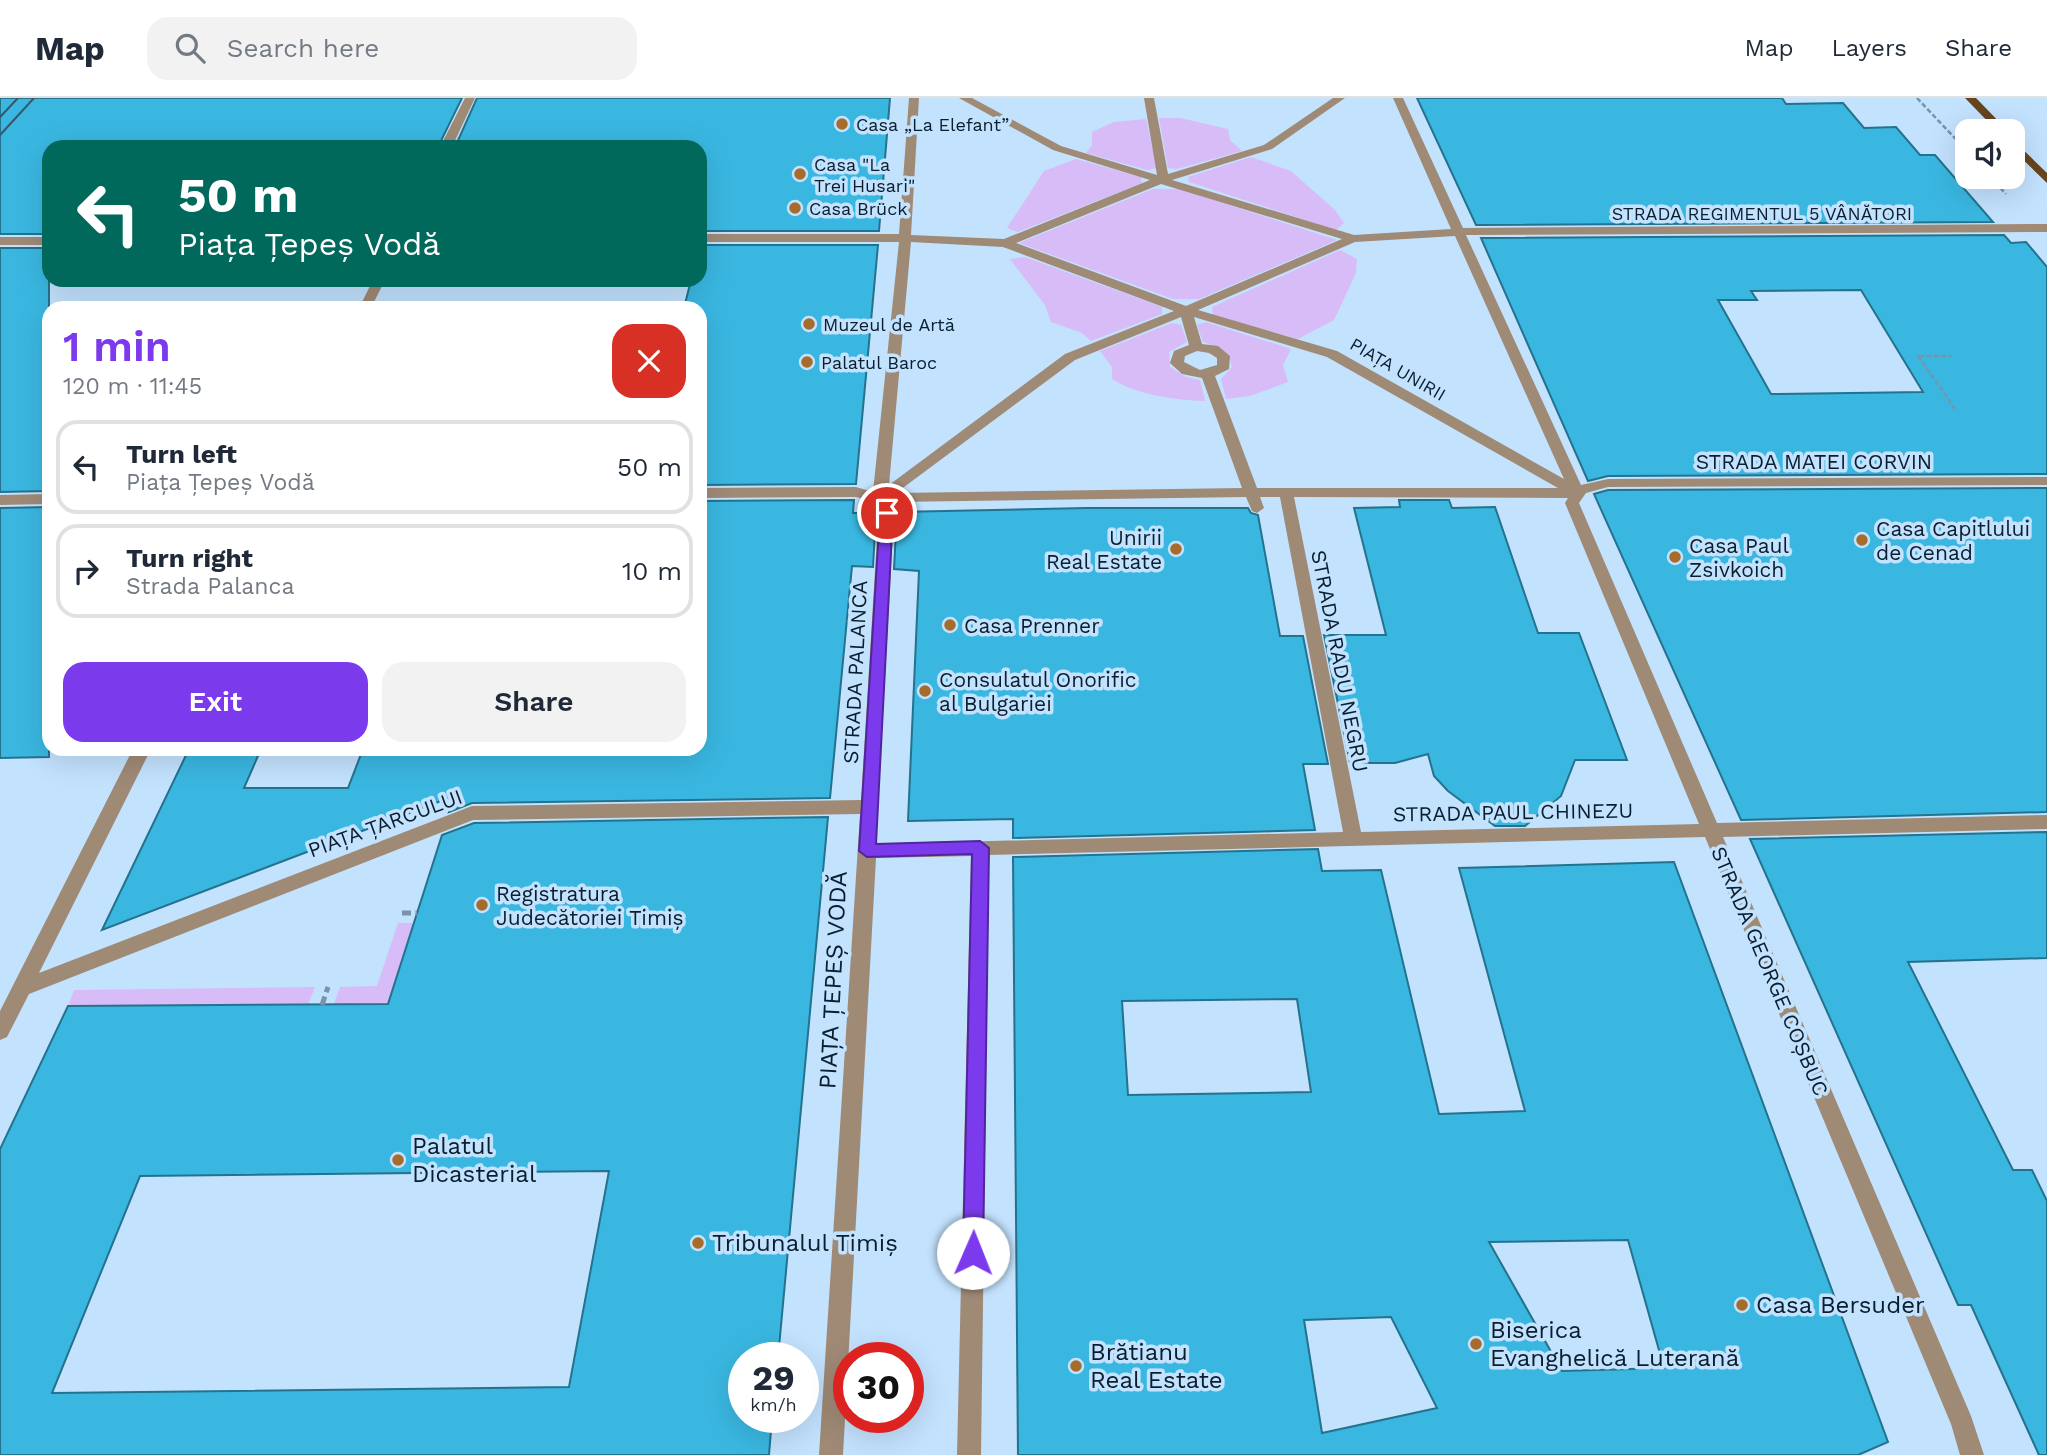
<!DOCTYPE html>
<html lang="en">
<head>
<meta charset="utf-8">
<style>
  :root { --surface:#fff; --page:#f2f2f3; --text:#1f2937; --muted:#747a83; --line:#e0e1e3; --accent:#7c3aed }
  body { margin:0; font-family:"Work Sans",sans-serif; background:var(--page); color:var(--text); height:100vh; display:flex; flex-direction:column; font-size:26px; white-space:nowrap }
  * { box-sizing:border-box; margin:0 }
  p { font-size:23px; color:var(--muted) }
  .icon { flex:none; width:38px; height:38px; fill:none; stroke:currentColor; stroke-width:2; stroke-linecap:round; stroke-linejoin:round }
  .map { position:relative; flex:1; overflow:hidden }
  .panel { position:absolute; left:42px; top:203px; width:665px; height:455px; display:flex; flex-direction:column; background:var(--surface); border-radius:21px; box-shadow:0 7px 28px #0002 }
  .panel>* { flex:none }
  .hud { position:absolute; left:42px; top:42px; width:665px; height:147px; border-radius:21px; box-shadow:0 7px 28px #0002; background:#00695c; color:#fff; overflow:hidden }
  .controls { position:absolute; left:1955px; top:21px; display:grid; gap:14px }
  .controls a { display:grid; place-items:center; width:70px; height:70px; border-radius:14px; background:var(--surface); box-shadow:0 7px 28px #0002; font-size:35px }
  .speed { position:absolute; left:728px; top:1244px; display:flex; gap:14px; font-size:35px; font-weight:700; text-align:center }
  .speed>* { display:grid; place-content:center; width:91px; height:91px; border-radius:50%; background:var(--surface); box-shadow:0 7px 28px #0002; line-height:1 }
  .speed small { font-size:18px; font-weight:400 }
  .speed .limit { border:10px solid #d22; background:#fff; color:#111 }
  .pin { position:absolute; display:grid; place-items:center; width:60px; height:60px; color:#fff; margin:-30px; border:4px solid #fff; border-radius:50%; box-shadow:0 2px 7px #0007 }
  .me { position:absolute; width:77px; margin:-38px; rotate:1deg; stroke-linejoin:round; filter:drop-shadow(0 0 5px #0008) }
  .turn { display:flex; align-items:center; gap:24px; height:147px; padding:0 21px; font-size:32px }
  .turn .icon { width:91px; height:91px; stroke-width:2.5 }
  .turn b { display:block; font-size:49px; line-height:60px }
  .round { display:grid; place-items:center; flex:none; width:74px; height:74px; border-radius:21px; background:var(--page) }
  .head { display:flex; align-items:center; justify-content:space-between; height:119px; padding:0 21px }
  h1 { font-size:42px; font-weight:600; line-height:52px; color:var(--accent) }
  .action { display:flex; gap:14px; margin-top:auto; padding:14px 21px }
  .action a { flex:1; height:80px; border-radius:21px; background:var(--accent); color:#fff; font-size:28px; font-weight:600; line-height:80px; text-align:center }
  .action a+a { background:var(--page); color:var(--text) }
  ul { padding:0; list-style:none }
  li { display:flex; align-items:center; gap:21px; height:94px; margin:0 14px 10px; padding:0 7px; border:4px solid var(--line); border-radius:21px }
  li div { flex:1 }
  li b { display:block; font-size:26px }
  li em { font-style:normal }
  header { display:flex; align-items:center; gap:42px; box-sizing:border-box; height:98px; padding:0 35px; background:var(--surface); border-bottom:2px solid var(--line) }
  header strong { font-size:33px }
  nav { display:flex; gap:38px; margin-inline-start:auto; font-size:24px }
  .search { width:490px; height:63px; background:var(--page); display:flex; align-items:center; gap:18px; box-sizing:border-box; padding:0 24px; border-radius:21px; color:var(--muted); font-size:26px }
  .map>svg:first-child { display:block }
  .green { fill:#d7bcf7 }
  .building { fill:#3ab7e1; stroke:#24728d; stroke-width:2; fill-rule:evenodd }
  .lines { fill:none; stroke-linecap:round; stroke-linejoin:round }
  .path-far1 { stroke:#7893aa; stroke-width:2.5; stroke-dasharray:5 2.5; stroke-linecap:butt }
  .path { stroke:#7893aa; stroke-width:5; stroke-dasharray:9 4.5; stroke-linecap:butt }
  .street { fill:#9f8a76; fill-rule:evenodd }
  .primary { fill:#68441e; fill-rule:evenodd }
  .tram { stroke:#3c5468; stroke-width:2 }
  .route { fill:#7c3aed; stroke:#51269a; stroke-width:2 }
  .poi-dot { fill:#a66c2b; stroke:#c3e2fe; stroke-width:2.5 }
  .labels { text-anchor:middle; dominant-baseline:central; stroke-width:7; stroke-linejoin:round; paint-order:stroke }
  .far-poi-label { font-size:18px; fill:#091e2f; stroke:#c3e2fe; text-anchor:start }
  .far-street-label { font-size:18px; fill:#091e2f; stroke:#c3e2fe }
  .street-label { font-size:21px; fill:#091e2f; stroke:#c3e2fe }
  .poi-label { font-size:21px; fill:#091e2f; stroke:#c3e2fe; text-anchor:start }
  .near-street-label { font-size:24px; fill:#091e2f; stroke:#c3e2fe }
  .near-poi-label { font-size:24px; fill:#091e2f; stroke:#c3e2fe; text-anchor:start }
</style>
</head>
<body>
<header>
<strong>Map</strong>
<div class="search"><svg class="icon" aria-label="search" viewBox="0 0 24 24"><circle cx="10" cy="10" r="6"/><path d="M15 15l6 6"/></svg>Search here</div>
<nav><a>Map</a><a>Layers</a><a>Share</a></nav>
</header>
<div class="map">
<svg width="2047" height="1357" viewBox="0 0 2047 1357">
  <rect width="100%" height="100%" fill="#c3e2fe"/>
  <!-- green -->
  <g class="green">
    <polygon points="1159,20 1180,20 1228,31 1230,42 1242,53 1177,71 1168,70"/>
    <polygon points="1146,21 1157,70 1147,72 1086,55 1092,47 1092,34 1114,24"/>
    <polygon points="1251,59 1291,73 1335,112 1344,125 1336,132 1189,84 1188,79"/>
    <polygon points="1076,61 1141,79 1142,85 1018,134 1007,130 1044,73"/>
    <polygon points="1153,91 1180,91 1337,142 1199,201 1173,201 1019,145"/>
    <polygon points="1340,152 1357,161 1356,175 1334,222 1298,241 1213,217 1212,209"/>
    <polygon points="1025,159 1162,209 1162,216 1091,243 1082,235 1051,224 1045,207 1010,161"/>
    <path d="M1206,224L1291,251L1283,267L1288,284L1250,298L1226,301L1221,281L1232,269C1230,253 1217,249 1203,244L1197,227Z"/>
    <path d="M1172,225L1181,227L1187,244L1169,254L1170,269L1186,279L1200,282L1205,303C1176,302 1136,297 1112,281V269L1100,253Z"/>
    <polygon points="398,825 413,825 388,906 334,906 340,889 377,888"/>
    <polygon points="315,889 308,907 68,908 74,892"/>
  </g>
  <!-- building -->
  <g class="building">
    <polygon points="0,0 462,0 438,49 49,49 49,136 0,136"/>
    <polygon points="477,0 890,0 879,133 700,133 700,49 455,49"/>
    <polygon points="1417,0 1782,0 1786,6 1843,5 1864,30 1896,29 1920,57 1935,57 1993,124 1476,127"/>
    <path d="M2004,137L2011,145L2026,144L2047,169V376L1608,378L1588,383L1481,140ZM1861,192L1923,294L1771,296L1718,202H1757L1751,193Z"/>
    <polygon points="700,147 878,147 856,386 700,387 700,210 684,210 691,182 700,182"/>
    <polygon points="0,150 49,150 49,393 0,394"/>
    <polygon points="2047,390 2047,714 1741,722 1594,396 1608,392"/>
    <polygon points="854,402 853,415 876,415 873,469 852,468 830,700 472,705 449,714 454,698 102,832 189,651 261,651 244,690 348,690 363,651 700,651 700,403"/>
    <polygon points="1399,402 1449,402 1452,410 1495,409 1538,535 1579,535 1627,662 1575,662 1561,698 1525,728 1495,728 1448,693 1434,678 1428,656 1395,665 1350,665 1324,537 1386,537 1354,410 1400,409"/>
    <polygon points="49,409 49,659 0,660 0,410"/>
    <polygon points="1086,410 1248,410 1251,415 1258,417 1280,538 1303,538 1328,666 1303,666 1315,732 1013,740 1013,721 908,723 919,473 894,471 897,414"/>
    <path d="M828,719L778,1260H744V1320H772L769,1357H0V1051L68,908L388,906L442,737L474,725ZM609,1073L569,1289L52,1295L140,1078Z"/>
    <polygon points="2047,734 2047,860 1908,864 2013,1072 2032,1072 2047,1103 2047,1357 2039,1357 1971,1207 1958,1207 1750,741"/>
    <path d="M1318,751L1322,773L1381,772L1439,1016L1525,1013L1459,770L1674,764L1888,1344L1858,1357H1018L1013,759ZM1297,901L1311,994L1128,997L1122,903ZM1628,1142L1664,1270L1562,1273L1489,1144ZM1391,1219L1437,1310L1322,1335L1304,1222Z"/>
  </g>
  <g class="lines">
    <!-- path-far1 -->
    <g class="path-far1">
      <polyline points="1917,0 1967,53"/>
      <polyline points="1990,79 2006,96"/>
      <polyline points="1918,258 1955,311"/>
      <polyline points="1919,258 1951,258"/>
    </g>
    <!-- path -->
    <g class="path">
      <polyline points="402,815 417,815"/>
      <polyline points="322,907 328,889"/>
    </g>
    <!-- street -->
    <g class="street">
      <polygon points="465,0 475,0 452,49 440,49"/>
      <path d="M909,0H919L911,137L1004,141L1150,82L1053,52L959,0H972L1061,48L1157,77L1144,0H1154L1168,76L1264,47L1333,0H1345L1272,51L1172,82L1354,137L1451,131L1393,0H1403L1463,130L2047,126V134L1466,137L1581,387L1608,381L2047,379V387L1608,389L1586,395L1579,405L1717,725L2047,717V731L1723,739L1971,1318L1984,1357H1960L1951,1326L1705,739L989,757L981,1357H957L971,758L876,760L843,1357H819L860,716L473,722L29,896L7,939L0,942V913L133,651H151L39,875L472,708L861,702L879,407L875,403L856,399L700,400V390L856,389L873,394L899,144H700V136H899ZM1161,86L1342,141L1186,208L1016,145ZM1455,138L1564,381L1337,253L1198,212L1355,144ZM911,144L1003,149L1174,213L1065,256L889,387ZM1181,219L1189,247L1174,253L1170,265L1182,276L1202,280L1242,390L896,395L1075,262ZM1194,219L1327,259L1558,390H1257L1215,278L1229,271L1230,258L1218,248L1202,246ZM1197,253L1209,255L1217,260V267L1200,272L1184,264L1185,258ZM1246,399L1252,413L1257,415L1264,410L1260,399H1280L1343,734L876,746L894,415L892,404ZM1294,399L1568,400L1565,405L1699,726L1361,734Z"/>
      <rect x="0" y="139" width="49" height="8"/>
      <polygon points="373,182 385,182 371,210 359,210"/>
      <polygon points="49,396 49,406 0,407 0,397"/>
    </g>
    <!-- primary -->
    <g class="primary">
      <polygon points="1965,0 1976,0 2008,33 1997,33"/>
      <polygon points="2012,41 2047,75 2047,85 2012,51"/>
    </g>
    <!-- tram -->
    <g class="tram">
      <polyline points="0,19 18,0"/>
      <polyline points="0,37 34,0"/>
    </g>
  </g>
  <!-- route -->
  <polygon class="route" points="887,410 893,415 876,746 980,743 989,750 983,1155 980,1162 973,1165 965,1162 963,1155 972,756 867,759 859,753 880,415"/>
  <!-- markers -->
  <g class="poi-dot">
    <circle cx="842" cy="26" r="7"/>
    <circle cx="800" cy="76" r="7"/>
    <circle cx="795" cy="110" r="7"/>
    <circle cx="809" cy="226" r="7"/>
    <circle cx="807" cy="264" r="7"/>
    <circle cx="1862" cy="442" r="7"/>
    <circle cx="1176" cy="451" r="7"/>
    <circle cx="1675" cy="459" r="7"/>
    <circle cx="950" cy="527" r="7"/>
    <circle cx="925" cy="593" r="7"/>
    <circle cx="482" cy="807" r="7"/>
    <circle cx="398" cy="1062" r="7"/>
    <circle cx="698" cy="1145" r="7"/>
    <circle cx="1742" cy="1207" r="7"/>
    <circle cx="1476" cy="1246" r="7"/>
    <circle cx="1076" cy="1268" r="7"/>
  </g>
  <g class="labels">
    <!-- far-poi labels -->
    <g class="far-poi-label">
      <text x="856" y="26">Casa „La Elefant”</text>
      <text x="814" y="66">Casa "La<tspan x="814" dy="21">Trei Husari"</tspan></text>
      <text x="809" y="110">Casa Brück</text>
      <text x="823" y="226">Muzeul de Artă</text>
      <text x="821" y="264">Palatul Baroc</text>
    </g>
    <!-- far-street labels -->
    <g class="far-street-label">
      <text x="1762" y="115">STRADA REGIMENTUL 5 VÂNĂTORI</text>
      <text transform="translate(1398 271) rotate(30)">PIAȚA UNIRII</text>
    </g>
    <!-- street labels -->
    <g class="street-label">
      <text x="1814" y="363">STRADA MATEI CORVIN</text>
      <text transform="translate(1340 563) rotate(79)">STRADA RADU NEGRU</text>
      <text transform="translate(855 574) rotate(-87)">STRADA PALANCA</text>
      <text transform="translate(1513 714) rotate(-1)">STRADA PAUL CHINEZU</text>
      <text transform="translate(385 725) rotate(-20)">PIAȚA ȚARCULUI</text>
      <text transform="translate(1770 873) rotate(67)">STRADA GEORGE COȘBUC</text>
    </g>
    <!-- poi labels -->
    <g class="poi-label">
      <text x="1876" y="430">Casa Capitlului<tspan x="1876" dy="24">de Cenad</tspan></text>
      <text x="1162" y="439" text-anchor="end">Unirii<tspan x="1162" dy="24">Real Estate</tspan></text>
      <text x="1689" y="447">Casa Paul<tspan x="1689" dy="24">Zsivkoich</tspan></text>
      <text x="964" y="527">Casa Prenner</text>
      <text x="939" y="581">Consulatul Onorific<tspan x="939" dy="24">al Bulgariei</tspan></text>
      <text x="496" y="795">Registratura<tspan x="496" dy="24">Judecătoriei Timiș</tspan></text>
    </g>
    <!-- near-street labels -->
    <g class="near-street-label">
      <text transform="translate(833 882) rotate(-87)">PIAȚA ȚEPEȘ VODĂ</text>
    </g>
    <!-- near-poi labels -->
    <g class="near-poi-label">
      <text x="412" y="1048">Palatul<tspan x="412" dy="28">Dicasterial</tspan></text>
      <text x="712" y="1145">Tribunalul Timiș</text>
      <text x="1756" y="1207">Casa Bersuder</text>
      <text x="1490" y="1232">Biserica<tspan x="1490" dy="28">Evanghelică Luterană</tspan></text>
      <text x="1090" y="1254">Brătianu<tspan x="1090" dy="28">Real Estate</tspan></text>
    </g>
  </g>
</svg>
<div class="controls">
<a><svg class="icon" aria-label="sound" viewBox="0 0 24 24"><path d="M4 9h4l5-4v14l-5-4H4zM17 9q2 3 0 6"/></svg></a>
</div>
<div class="speed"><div>29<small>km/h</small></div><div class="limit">30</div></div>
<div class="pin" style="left:887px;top:415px;background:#d93025"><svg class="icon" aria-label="arrive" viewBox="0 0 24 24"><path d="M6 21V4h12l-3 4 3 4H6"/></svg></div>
<svg class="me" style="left:973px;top:1155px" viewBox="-20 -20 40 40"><circle r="19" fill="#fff"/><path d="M0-13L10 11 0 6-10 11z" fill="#7c3aed"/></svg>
<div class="hud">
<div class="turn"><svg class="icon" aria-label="left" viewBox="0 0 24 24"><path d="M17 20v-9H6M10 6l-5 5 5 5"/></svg><div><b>50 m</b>Piața Țepeș Vodă</div></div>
</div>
<section class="panel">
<div class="head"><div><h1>1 min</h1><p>120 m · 11:45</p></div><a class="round" style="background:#d93025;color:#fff"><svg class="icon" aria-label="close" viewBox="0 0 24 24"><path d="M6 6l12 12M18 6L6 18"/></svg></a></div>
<ul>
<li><svg class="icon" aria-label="left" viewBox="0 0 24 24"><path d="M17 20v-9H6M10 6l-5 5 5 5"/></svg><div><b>Turn left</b><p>Piața Țepeș Vodă</p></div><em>50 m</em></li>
<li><svg class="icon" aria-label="right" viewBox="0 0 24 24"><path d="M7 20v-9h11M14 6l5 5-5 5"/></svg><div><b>Turn right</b><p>Strada Palanca</p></div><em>10 m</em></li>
</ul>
<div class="action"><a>Exit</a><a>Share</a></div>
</section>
</div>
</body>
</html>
